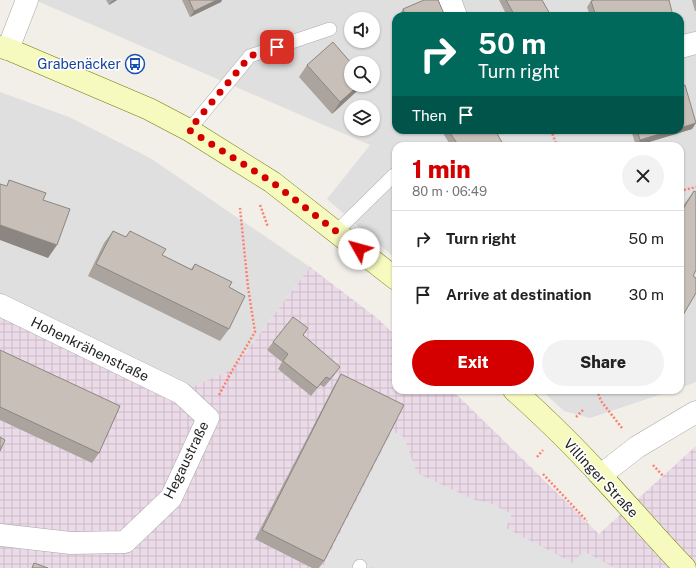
<!DOCTYPE html>
<html lang="en">
<head>
<meta charset="utf-8">
<style>
  :root { --surface:#fff; --page:#f2f2f2; --text:#222; --muted:#767676; --line:#e0e0e0; --accent:#d40000 }
  body { margin:0; font-family:"Public Sans",sans-serif; background:var(--page); color:var(--text); height:100vh; display:flex; flex-direction:column; font-size:15px; white-space:nowrap }
  * { box-sizing:border-box; margin:0 }
  p { font-size:13px; color:var(--muted) }
  .icon { flex:none; width:22px; height:22px; fill:none; stroke:currentColor; stroke-width:2; stroke-linecap:round; stroke-linejoin:round }
  .map { position:relative; flex:1; overflow:hidden }
  .drawer { position:absolute; left:392px; top:142px; width:292px; height:252px; display:flex; flex-direction:column; background:var(--surface); border-radius:12px; box-shadow:0 1px 3px #0004 }
  .drawer>* { flex:none }
  .banner { position:absolute; left:392px; top:12px; width:292px; height:122px; border-radius:12px; box-shadow:0 1px 3px #0004; background:#00695c; color:#fff; overflow:hidden }
  .tools { position:absolute; left:344px; top:12px; display:grid; gap:8px }
  .tools a { display:grid; place-items:center; width:36px; height:36px; border-radius:50%; background:var(--surface); box-shadow:0 1px 3px #0004; font-size:20px }
  .pin { position:absolute; display:grid; place-items:center; width:34px; height:34px; color:#fff; margin:-17px; border-radius:8px; box-shadow:0 2px 6px #0006 }
  .me { position:absolute; width:44px; margin:-22px; rotate:308deg; stroke-linejoin:round; filter:drop-shadow(0 0 3px #0008) }
  .turn { display:flex; align-items:center; gap:14px; height:84px; padding:0 20px; font-size:18px }
  .turn .icon { width:52px; height:52px; stroke-width:2.5 }
  .turn b { display:block; font-size:28px; line-height:34px }
  .then { display:flex; align-items:center; height:38px; padding:0 20px; background:#0003; gap:8px; font-size:15px }
  .round { display:grid; place-items:center; flex:none; width:42px; height:42px; border-radius:21px; background:var(--page) }
  .headline { display:flex; align-items:center; justify-content:space-between; height:68px; padding:0 20px }
  h1 { font-size:24px; font-weight:800; line-height:30px; color:var(--accent) }
  .action { display:flex; gap:8px; margin-top:auto; padding:8px 20px }
  .action a { flex:1; height:46px; border-radius:24px; background:var(--accent); color:#fff; font-size:16px; font-weight:800; line-height:46px; text-align:center }
  .action a+a { background:var(--page); color:var(--text) }
  ul { padding:0; list-style:none }
  li { display:flex; align-items:center; gap:12px; height:56px; padding:0 20px; border-top:1px solid var(--line) }
  li div { flex:1 }
  li b { display:block; font-size:15px }
  li em { font-style:normal }
  .map>svg:first-child { display:block }
  .residential { fill:#e0dfdf; fill-rule:evenodd }
  .industrial { fill:url(#industrial-grid) }
  .parking { fill:#e2e2e2 }
  .lines { fill:none; stroke-linecap:round; stroke-linejoin:round }
  .lane-casing { stroke:#a9a9a9; stroke-width:14 }
  .street-casing { stroke:#a9a9a9; stroke-width:23 }
  .secondary-casing { stroke:#707d05; stroke-width:23 }
  .path { stroke:#fa8072; stroke-width:2.5; stroke-dasharray:2 2; stroke-linecap:butt }
  .lane { stroke:#fff; stroke-width:13 }
  .street { stroke:#fff; stroke-width:22 }
  .secondary { stroke:#f7fabf; stroke-width:22 }
  .wall { fill:#aba49e }
  .shaded-wall { fill:#8b8681 }
  .building { fill:#c7bfb8; stroke:#8b8681 }
  .route { stroke:#d40000; stroke-width:7; stroke-dasharray:0 12.6 }
  .labels { text-anchor:middle; dominant-baseline:central; stroke-width:3; stroke-linejoin:round; paint-order:stroke }
  .transit-label { font-size:14px; fill:#164399; stroke:#fff; text-anchor:end }
  .street-label { font-size:14px; fill:#222; stroke:#fff }
</style>
</head>
<body>
<div class="map">
<svg width="696" height="568" viewBox="0 0 696 568">
  <defs>
    <pattern id="industrial-grid" width="8" height="8" patternUnits="userSpaceOnUse"><rect width="8" height="8" fill="#ebdbe8"/><path d="M0 4h8M4 0v8" fill="none" stroke="#c9bcc7"/></pattern>
  </defs>
  <rect width="100%" height="100%" fill="#f2efe9"/>
  <!-- residential -->
  <g class="residential">
    <path d="M35,0H696V382L680,388V146H396V259L327,199L370,145ZM396,16H680V130H396ZM351,19H373V41H351ZM351,63H373V85H351ZM351,107H373V129H351Z"/>
    <polygon points="0,92 69,117 150,158 310,267 233,369 181,393 0,305"/>
    <polygon points="541,390 674,390 590,418 564,411"/>
  </g>
  <!-- industrial -->
  <polygon class="industrial" points="310,267 377,318 396,336 396,390 452,390 599,534 696,446 696,568 0,568 0,305 181,392 233,369"/>
  <!-- parking -->
  <polygon class="parking" points="392,431 404,437 417,473 475,500 490,503 512,514 506,528 573,563 583,551 615,568 373,568 371,567 368,568 322,568"/>
  <g class="lines">
    <defs>
      <g id="lane">
        <polyline points="189,130 250,56 330,29"/>
        <polyline points="336,232 394,175"/>
        <polyline points="359,568 360,566"/>
      </g>
      <g id="street">
        <polyline points="450,0 456,16"/>
        <polyline points="680,47 696,43"/>
        <polyline points="8,49 27,0"/>
        <polyline points="0,305 181,393 208,418 171,498 125,542 71,543 0,535"/>
        <polyline points="601,475 637,447 696,412"/>
      </g>
      <g id="secondary">
        <polyline points="0,47 8,49 149,109 189,130 272,182 396,279"/>
        <path d="M514,390C544,417 574,446 601,476C629,506 656,538 685,568"/>
      </g>
    </defs>
    <!-- lane casing -->
    <use href="#lane" class="lane-casing"/>
    <!-- street casing -->
    <use href="#street" class="street-casing"/>
    <!-- secondary casing -->
    <use href="#secondary" class="secondary-casing"/>
    <!-- path -->
    <g class="path">
      <polyline points="551,130 557,146"/>
      <polyline points="680,191 696,187"/>
      <polyline points="260,205 268,227"/>
      <polyline points="597,390 601,401 622,428"/>
      <polyline points="219,395 233,369 255,332 248,287 240,208"/>
      <polyline points="576,417 583,410"/>
      <polyline points="537,457 543,450"/>
      <polyline points="653,465 664,477"/>
      <polyline points="543,474 587,521"/>
    </g>
    <!-- lane -->
    <use href="#lane" class="lane"/>
    <!-- street -->
    <use href="#street" class="street"/>
    <!-- secondary -->
    <use href="#secondary" class="secondary"/>
  </g>
  <!-- wall -->
  <g class="wall">
    <polygon points="106,0 117,0 109,5"/>
    <polygon points="182,0 222,0 221,2 190,17"/>
    <polygon points="499,0 542,0 551,16 507,16"/>
    <polygon points="692,0 696,0 696,11 695,11"/>
    <polygon points="591,1 673,16 590,16 587,7"/>
    <polygon points="403,9 445,16 399,16 399,15"/>
    <polygon points="307,65 357,91 332,114 299,77"/>
    <polygon points="696,123 692,129 636,146 631,130 680,130"/>
    <polygon points="441,130 495,130 504,146 451,146"/>
    <polygon points="694,191 693,276 680,320 680,212 685,203"/>
    <polygon points="113,231 126,237 130,231 162,255 191,269 195,264 229,287 229,329 220,341 88,276 104,243"/>
    <polygon points="303,336 334,375 324,387 320,385 311,396 278,369 282,362 267,350 273,342"/>
    <polygon points="0,350 99,453 92,463 0,420"/>
    <polygon points="341,374 324,561 319,568 312,568 255,539 335,384"/>
  </g>
  <!-- shaded-wall -->
  <g class="shaded-wall">
    <polygon points="114,0 117,0 109,5 111,2"/>
    <polygon points="217,0 222,0 221,2 190,17 194,11"/>
    <polygon points="359,85 362,85 357,91 332,114 340,102"/>
    <polygon points="696,123 692,129 636,146 640,140 673,130 680,130 680,128"/>
    <polygon points="0,225 57,245 48,258 0,240"/>
    <polygon points="340,367 334,375 324,387 330,379"/>
  </g>
  <!-- building -->
  <g class="building">
    <polygon points="189,0 217,0 194,11"/>
    <polygon points="424,0 438,0 445,16 406,16 403,9"/>
    <polygon points="506,0 542,0 551,16 515,16"/>
    <polygon points="594,0 669,0 673,16 596,16 591,1"/>
    <polygon points="333,42 351,63 351,85 359,85 340,102 307,65"/>
    <polygon points="685,85 696,123 680,128 680,86"/>
    <polygon points="448,130 495,130 504,146 459,146"/>
    <polygon points="637,130 673,130 640,140"/>
    <polygon points="9,180 46,193 43,200 70,209 57,245 0,225 0,184 7,186"/>
    <polygon points="694,191 696,192 696,270 693,276 696,278 696,293 680,320 680,214"/>
    <polygon points="113,231 126,237 130,231 166,249 162,255 192,270 195,264 232,282 229,287 245,296 229,329 96,264"/>
    <polygon points="293,317 308,328 303,335 340,367 330,379 326,377 317,388 283,361 288,354 273,342"/>
    <polygon points="0,350 120,406 99,453 0,407"/>
    <polygon points="341,374 404,405 324,561 262,530"/>
    <polygon points="0,437 5,440 0,451"/>
    <polygon points="34,563 48,568 32,568"/>
  </g>
  <g class="lines">
    <!-- route -->
    <polyline class="route" points="277,47 250,56 189,130 272,182 359,249"/>
  </g>
  <!-- icons -->
  <defs>
    <symbol id="bus-ring" viewBox="-11 -11 22 22"><circle r="9.5" fill="#fff" stroke="#1a4fb4" stroke-width="1.5"/><path d="M-5-6H5V4H4V6H2V4H-2V6H-4V4H-5ZM-3.5-4V0h7V-4ZM-3.5 1.2v1.5H-2V1.2ZM2 1.2v1.5H3.5V1.2Z" fill="#1a4fb4"/></symbol>
  </defs>
  <g fill-rule="evenodd">
    <use href="#bus-ring" x="124" y="53" width="22" height="22"/>
  </g>
  <g class="labels">
    <!-- transit labels -->
    <g class="transit-label">
      <text x="121" y="64">Grabenäcker</text>
    </g>
    <!-- street labels -->
    <g class="street-label">
      <text transform="translate(90 349) rotate(26)">Hohenkrähenstraße</text>
      <text transform="translate(186 460) rotate(-64)">Hegaustraße</text>
      <text transform="translate(601 478) rotate(47)">Villinger Straße</text>
    </g>
  </g>
</svg>
<div class="tools">
<a><svg class="icon" aria-label="sound" viewBox="0 0 24 24"><path d="M4 9h4l5-4v14l-5-4H4zM17 9q2 3 0 6"/></svg></a>
<a><svg class="icon" aria-label="search" viewBox="0 0 24 24"><circle cx="10" cy="10" r="6"/><path d="M15 15l6 6"/></svg></a>
<a><svg class="icon" aria-label="layers" viewBox="0 0 24 24"><path d="M12 4l9 5-9 5-9-5zM3 14l9 5 9-5"/></svg></a>
</div>
<div class="pin" style="left:277px;top:47px;background:#d93025"><svg class="icon" aria-label="arrive" viewBox="0 0 24 24"><path d="M6 21V4h12l-3 4 3 4H6"/></svg></div>
<svg class="me" style="left:359px;top:249px" viewBox="-20 -20 40 40"><circle r="19" fill="#fff"/><path d="M0-13L10 11 0 6-10 11z" fill="#d40000"/></svg>
<div class="banner">
<div class="turn"><svg class="icon" aria-label="right" viewBox="0 0 24 24"><path d="M7 20v-9h11M14 6l5 5-5 5"/></svg><div><b>50 m</b>Turn right</div></div>
<div class="then">Then<svg class="icon" aria-label="arrive" viewBox="0 0 24 24"><path d="M6 21V4h12l-3 4 3 4H6"/></svg></div>
</div>
<section class="drawer">
<div class="headline"><div><h1>1 min</h1><p>80 m · 06:49</p></div><a class="round"><svg class="icon" aria-label="close" viewBox="0 0 24 24"><path d="M6 6l12 12M18 6L6 18"/></svg></a></div>
<ul>
<li><svg class="icon" aria-label="right" viewBox="0 0 24 24"><path d="M7 20v-9h11M14 6l5 5-5 5"/></svg><div><b>Turn right</b></div><em>50 m</em></li>
<li><svg class="icon" aria-label="arrive" viewBox="0 0 24 24"><path d="M6 21V4h12l-3 4 3 4H6"/></svg><div><b>Arrive at destination</b></div><em>30 m</em></li>
</ul>
<div class="action"><a>Exit</a><a>Share</a></div>
</section>
</div>
</body>
</html>
